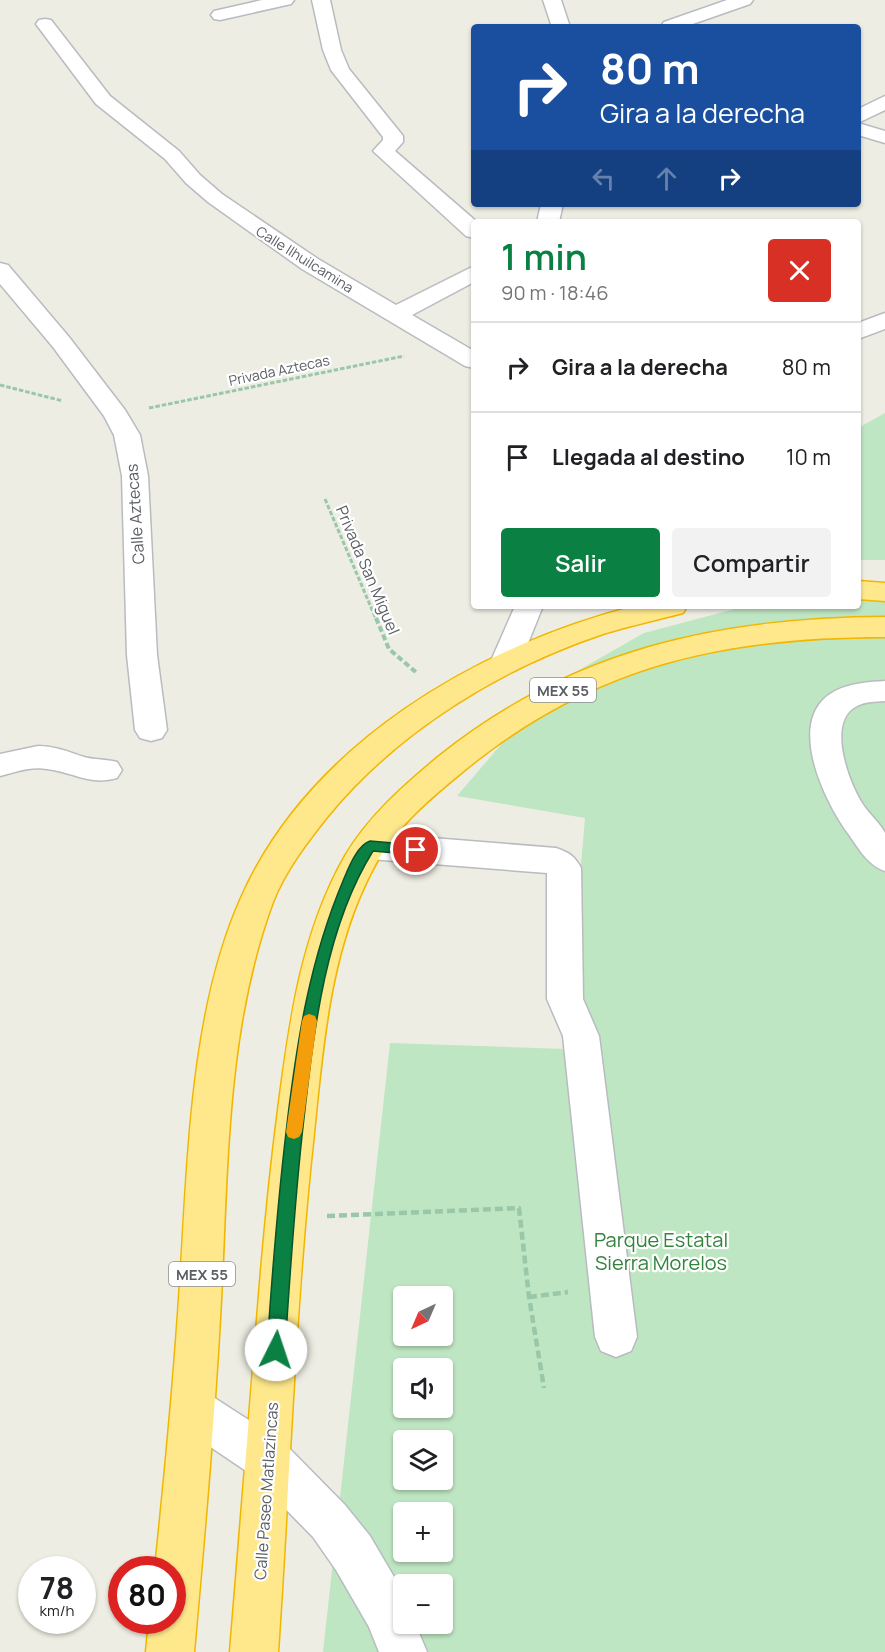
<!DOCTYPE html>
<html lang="es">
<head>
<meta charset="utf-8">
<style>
  :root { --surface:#fff; --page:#f2f2f2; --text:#202124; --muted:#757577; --line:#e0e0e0; --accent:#0b8043 }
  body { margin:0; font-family:Manrope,sans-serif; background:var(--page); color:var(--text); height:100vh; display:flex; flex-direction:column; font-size:22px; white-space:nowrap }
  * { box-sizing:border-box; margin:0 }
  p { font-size:20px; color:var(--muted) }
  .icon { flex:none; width:33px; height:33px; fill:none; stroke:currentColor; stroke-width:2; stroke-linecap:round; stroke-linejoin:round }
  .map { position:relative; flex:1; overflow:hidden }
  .details { position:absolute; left:471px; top:219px; width:390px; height:390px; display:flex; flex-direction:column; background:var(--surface); border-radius:6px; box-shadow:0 2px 4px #0004 }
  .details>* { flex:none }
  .hud { position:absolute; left:471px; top:24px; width:390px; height:183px; border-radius:6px; box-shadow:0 2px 4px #0004; background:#1a4fa0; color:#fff; overflow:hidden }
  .needle { width:39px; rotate:224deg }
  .fabs { position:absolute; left:393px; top:1286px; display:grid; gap:12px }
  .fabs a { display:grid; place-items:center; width:60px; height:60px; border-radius:6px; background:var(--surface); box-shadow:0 2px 4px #0004; font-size:30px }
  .speed { position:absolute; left:18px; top:1556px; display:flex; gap:12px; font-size:30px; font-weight:700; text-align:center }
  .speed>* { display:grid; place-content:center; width:78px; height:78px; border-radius:50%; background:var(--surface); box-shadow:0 2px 4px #0004; line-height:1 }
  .speed small { font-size:15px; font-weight:400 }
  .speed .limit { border:9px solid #d22; background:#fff; color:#111 }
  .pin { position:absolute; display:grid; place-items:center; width:51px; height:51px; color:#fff; margin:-26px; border:3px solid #fff; border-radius:50%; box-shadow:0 2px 6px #0007 }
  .me { position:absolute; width:66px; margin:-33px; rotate:4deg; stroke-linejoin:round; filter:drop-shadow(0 0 4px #0008) }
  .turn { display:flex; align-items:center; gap:21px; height:126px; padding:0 30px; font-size:27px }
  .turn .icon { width:78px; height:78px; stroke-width:2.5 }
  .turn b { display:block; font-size:42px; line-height:51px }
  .lanes { display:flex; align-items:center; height:57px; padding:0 30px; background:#0003; justify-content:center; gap:30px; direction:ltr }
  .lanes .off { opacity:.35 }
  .round { display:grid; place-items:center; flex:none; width:63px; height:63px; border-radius:6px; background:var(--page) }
  .overview { display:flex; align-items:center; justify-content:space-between; height:102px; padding:0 30px }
  h1 { font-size:36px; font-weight:600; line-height:45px; color:var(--accent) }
  .primary-button { display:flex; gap:12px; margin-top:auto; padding:12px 30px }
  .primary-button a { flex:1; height:69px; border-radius:6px; background:var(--accent); color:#fff; font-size:24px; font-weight:600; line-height:69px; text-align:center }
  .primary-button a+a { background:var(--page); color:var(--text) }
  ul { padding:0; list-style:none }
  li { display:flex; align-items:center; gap:18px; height:90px; padding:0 30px; border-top:2px solid var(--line) }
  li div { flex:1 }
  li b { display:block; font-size:22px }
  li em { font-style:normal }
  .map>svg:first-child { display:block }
  .green { fill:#bfe6c2; fill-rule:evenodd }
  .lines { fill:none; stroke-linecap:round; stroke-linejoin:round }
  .minor-casing { stroke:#b8bbc0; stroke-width:3 }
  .highway-casing { stroke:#f2b600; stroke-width:3 }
  .path-far2 { stroke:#98c7a9; stroke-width:3; stroke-dasharray:4.5 2; stroke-linecap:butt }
  .path-far1 { stroke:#98c7a9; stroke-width:4; stroke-dasharray:6 3; stroke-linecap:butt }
  .path { stroke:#98c7a9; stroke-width:4.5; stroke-dasharray:8 4; stroke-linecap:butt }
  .minor { fill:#fff; fill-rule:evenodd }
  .highway { fill:#fee88b; fill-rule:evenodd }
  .route { fill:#0b8043; stroke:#07532c; stroke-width:1.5 }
  .slow { fill:#f59e0b }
  .labels { text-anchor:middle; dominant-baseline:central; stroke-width:4.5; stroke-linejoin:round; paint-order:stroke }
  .far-street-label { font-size:14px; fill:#5b5f64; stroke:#fff }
  .shield { fill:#fff; stroke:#8c8f92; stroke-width:1.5 }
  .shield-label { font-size:15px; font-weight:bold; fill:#5b5f64 }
  .street-label { font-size:16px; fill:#5b5f64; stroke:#fff }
  .near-park-label { font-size:20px; fill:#33833d; stroke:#fff }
</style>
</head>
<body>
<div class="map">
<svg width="885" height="1652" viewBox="0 0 885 1652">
  <rect width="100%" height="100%" fill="#eeede3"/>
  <!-- green -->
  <g class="green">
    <polygon points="885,413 885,560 858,560 858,428"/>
    <path d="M885,589V1652H323L390,1043L565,1049L585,818L457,796L551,686L644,633L746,606H858V592ZM404,1296H442V1335H404ZM404,1368H442V1407H404ZM404,1440H442V1479H404ZM404,1512H442V1551H404ZM404,1584H442V1623H404Z"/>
  </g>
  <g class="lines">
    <defs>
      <g id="minor">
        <polygon points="262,0 294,0 291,4 220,20 214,19 211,15 214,11"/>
        <polygon points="312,0 330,0 341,50 349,69 403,136 403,142 395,151 477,222 474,222 474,238 466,236 373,151 383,140 383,137 331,70 323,50"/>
        <polygon points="543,0 561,0 570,27 552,27"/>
        <polygon points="727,0 753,0 750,4 684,27 661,26 664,22"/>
        <polygon points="45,19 51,20 110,96 179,151 200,175 222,194 318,259 396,305 474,266 474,282 412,315 474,351 474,368 465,366 302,269 208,202 186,183 165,159 96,104 36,24 39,20"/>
        <polygon points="885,96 885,110 858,123 858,109"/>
        <polygon points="858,123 885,131 885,143 858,135"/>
        <polygon points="541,204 563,204 559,222 537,222"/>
        <polygon points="0,263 8,265 69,337 125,410 140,435 148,476 157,655 167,730 162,738 151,741 140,738 135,730 127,655 122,476 114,435 104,416 53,347 0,284"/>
        <polygon points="885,313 885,329 858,339 858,323"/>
        <polygon points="515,606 543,606 520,663 516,670 505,673 494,670 490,663"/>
        <path d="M885,681V701C876,702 866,701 857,706C826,721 848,781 862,803C868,813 880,823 885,833C885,843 885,860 885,871C867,865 858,847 847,832C824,800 784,718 835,691C851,683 868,682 885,681Z"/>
        <path d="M38,746C55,746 69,752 84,757C95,760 106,759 117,762L122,770L117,778C90,786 73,772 47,769C31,766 15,772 0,776V754Z"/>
        <path d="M370,833L556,848C568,852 575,856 581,868L583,999L599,1036L637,1337L631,1351L616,1357L601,1351L595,1337L563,1036L547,999V873L370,859L358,855L353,846L358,837Z"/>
        <polygon points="194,1388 210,1395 284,1443 345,1505 370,1536 404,1594 404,1623 415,1623 427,1652 379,1652 369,1627 336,1570 313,1537 252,1475 178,1425 172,1410 178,1395"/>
      </g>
      <g id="highway">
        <polygon points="858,581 885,583 885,601 858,599"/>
        <path d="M635,606H687L683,613C656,620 629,626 603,634C499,669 398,731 328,816C308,841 285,871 273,902C228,1023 228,1155 222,1281C216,1405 205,1529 194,1652H146L149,1620H172V1569H155C165,1474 174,1379 180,1284C188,1161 190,1012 241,898C309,744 478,646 635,606Z"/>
        <path d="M885,617V637C721,637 589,666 460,774C427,801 391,832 372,871C330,951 323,1045 314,1133C295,1305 290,1479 278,1652H230C240,1533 249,1414 259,1295C264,1234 270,1172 278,1110C289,1024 301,933 345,856C368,817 403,786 438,757C571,650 717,618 885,617Z"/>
      </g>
    </defs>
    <!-- minor casing -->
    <use href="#minor" class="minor-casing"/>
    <!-- highway casing -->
    <use href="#highway" class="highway-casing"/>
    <!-- path-far2 -->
    <g class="path-far2">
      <polyline points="0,385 63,401"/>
      <polyline points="149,408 404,356"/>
      <polyline points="325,499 376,619"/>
    </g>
    <!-- path-far1 -->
    <polyline class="path-far1" points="376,618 389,649 418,674"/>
    <!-- path -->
    <g class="path">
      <polyline points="327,1216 519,1208 529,1297 544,1388"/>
      <polyline points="529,1297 568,1292"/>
    </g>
    <!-- minor -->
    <use href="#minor" class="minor"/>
    <!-- highway -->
    <use href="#highway" class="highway"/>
  </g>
  <!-- route -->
  <path class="route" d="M370,841L416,845L423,850L416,855L373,851C325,928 314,1030 304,1118C295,1195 290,1272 285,1350L282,1356L276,1358L270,1356L267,1350C272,1274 278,1199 287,1124C297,1040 310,959 343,881C348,869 357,845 370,841Z"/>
  <!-- slow -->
  <polygon class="slow" points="309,1014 315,1016 317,1021 302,1132 299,1137 294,1139 288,1137 286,1132 302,1021 304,1016"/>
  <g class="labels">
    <!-- far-street labels -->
    <g class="far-street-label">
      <text transform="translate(305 259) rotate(32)">Calle Ilhuilcamina</text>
      <text transform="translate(279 370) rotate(-12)">Privada Aztecas</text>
    </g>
    <!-- shield labels -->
    <g class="shield">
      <rect x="530" y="678" width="66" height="24" rx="4.5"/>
      <rect x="169" y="1262" width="66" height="24" rx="4.5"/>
    </g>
    <g class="shield-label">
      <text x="563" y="690">MEX 55</text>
      <text x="202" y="1274">MEX 55</text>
    </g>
    <!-- street labels -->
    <g class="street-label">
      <text transform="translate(135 514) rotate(-94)">Calle Aztecas</text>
      <text transform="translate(368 570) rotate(67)">Privada San Miguel</text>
      <text transform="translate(266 1491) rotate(-86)">Calle Paseo Matlazincas</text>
    </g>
    <!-- near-park labels -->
    <g class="near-park-label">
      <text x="661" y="1239">Parque Estatal<tspan x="661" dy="23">Sierra Morelos</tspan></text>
    </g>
  </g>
</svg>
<div class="fabs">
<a><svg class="needle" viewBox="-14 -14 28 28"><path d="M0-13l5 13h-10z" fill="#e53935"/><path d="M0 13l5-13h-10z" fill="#757577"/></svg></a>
<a><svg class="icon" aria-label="sound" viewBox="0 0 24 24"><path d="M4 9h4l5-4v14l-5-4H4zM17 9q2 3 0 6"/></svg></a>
<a><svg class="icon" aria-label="layers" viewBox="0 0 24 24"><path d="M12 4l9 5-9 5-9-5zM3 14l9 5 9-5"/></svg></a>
<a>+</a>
<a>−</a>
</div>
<div class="speed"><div>78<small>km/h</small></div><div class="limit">80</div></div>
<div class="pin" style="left:416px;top:850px;background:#d93025"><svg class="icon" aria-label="arrive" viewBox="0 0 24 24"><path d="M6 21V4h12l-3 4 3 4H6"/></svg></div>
<svg class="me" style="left:276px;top:1350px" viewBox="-20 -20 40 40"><circle r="19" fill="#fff"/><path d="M0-13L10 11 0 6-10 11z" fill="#0b8043"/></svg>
<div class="hud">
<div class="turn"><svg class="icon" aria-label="right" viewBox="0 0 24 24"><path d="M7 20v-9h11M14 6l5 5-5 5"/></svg><div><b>80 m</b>Gira a la derecha</div></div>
<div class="lanes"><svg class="icon off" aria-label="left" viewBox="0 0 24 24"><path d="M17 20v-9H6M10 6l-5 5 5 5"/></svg><svg class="icon off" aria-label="ahead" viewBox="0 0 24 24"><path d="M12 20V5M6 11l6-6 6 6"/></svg><svg class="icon" aria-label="right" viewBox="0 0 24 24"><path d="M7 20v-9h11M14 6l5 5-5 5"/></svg></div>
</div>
<section class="details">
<div class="overview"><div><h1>1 min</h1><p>90 m · 18:46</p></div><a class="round" style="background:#d93025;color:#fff"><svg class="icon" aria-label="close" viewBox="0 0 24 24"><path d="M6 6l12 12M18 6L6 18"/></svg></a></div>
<ul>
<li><svg class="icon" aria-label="right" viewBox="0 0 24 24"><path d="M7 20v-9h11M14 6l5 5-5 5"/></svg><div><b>Gira a la derecha</b></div><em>80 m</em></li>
<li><svg class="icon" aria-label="arrive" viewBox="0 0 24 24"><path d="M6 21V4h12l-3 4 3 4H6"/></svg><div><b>Llegada al destino</b></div><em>10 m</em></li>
</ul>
<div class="primary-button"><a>Salir</a><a>Compartir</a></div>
</section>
</div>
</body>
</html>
